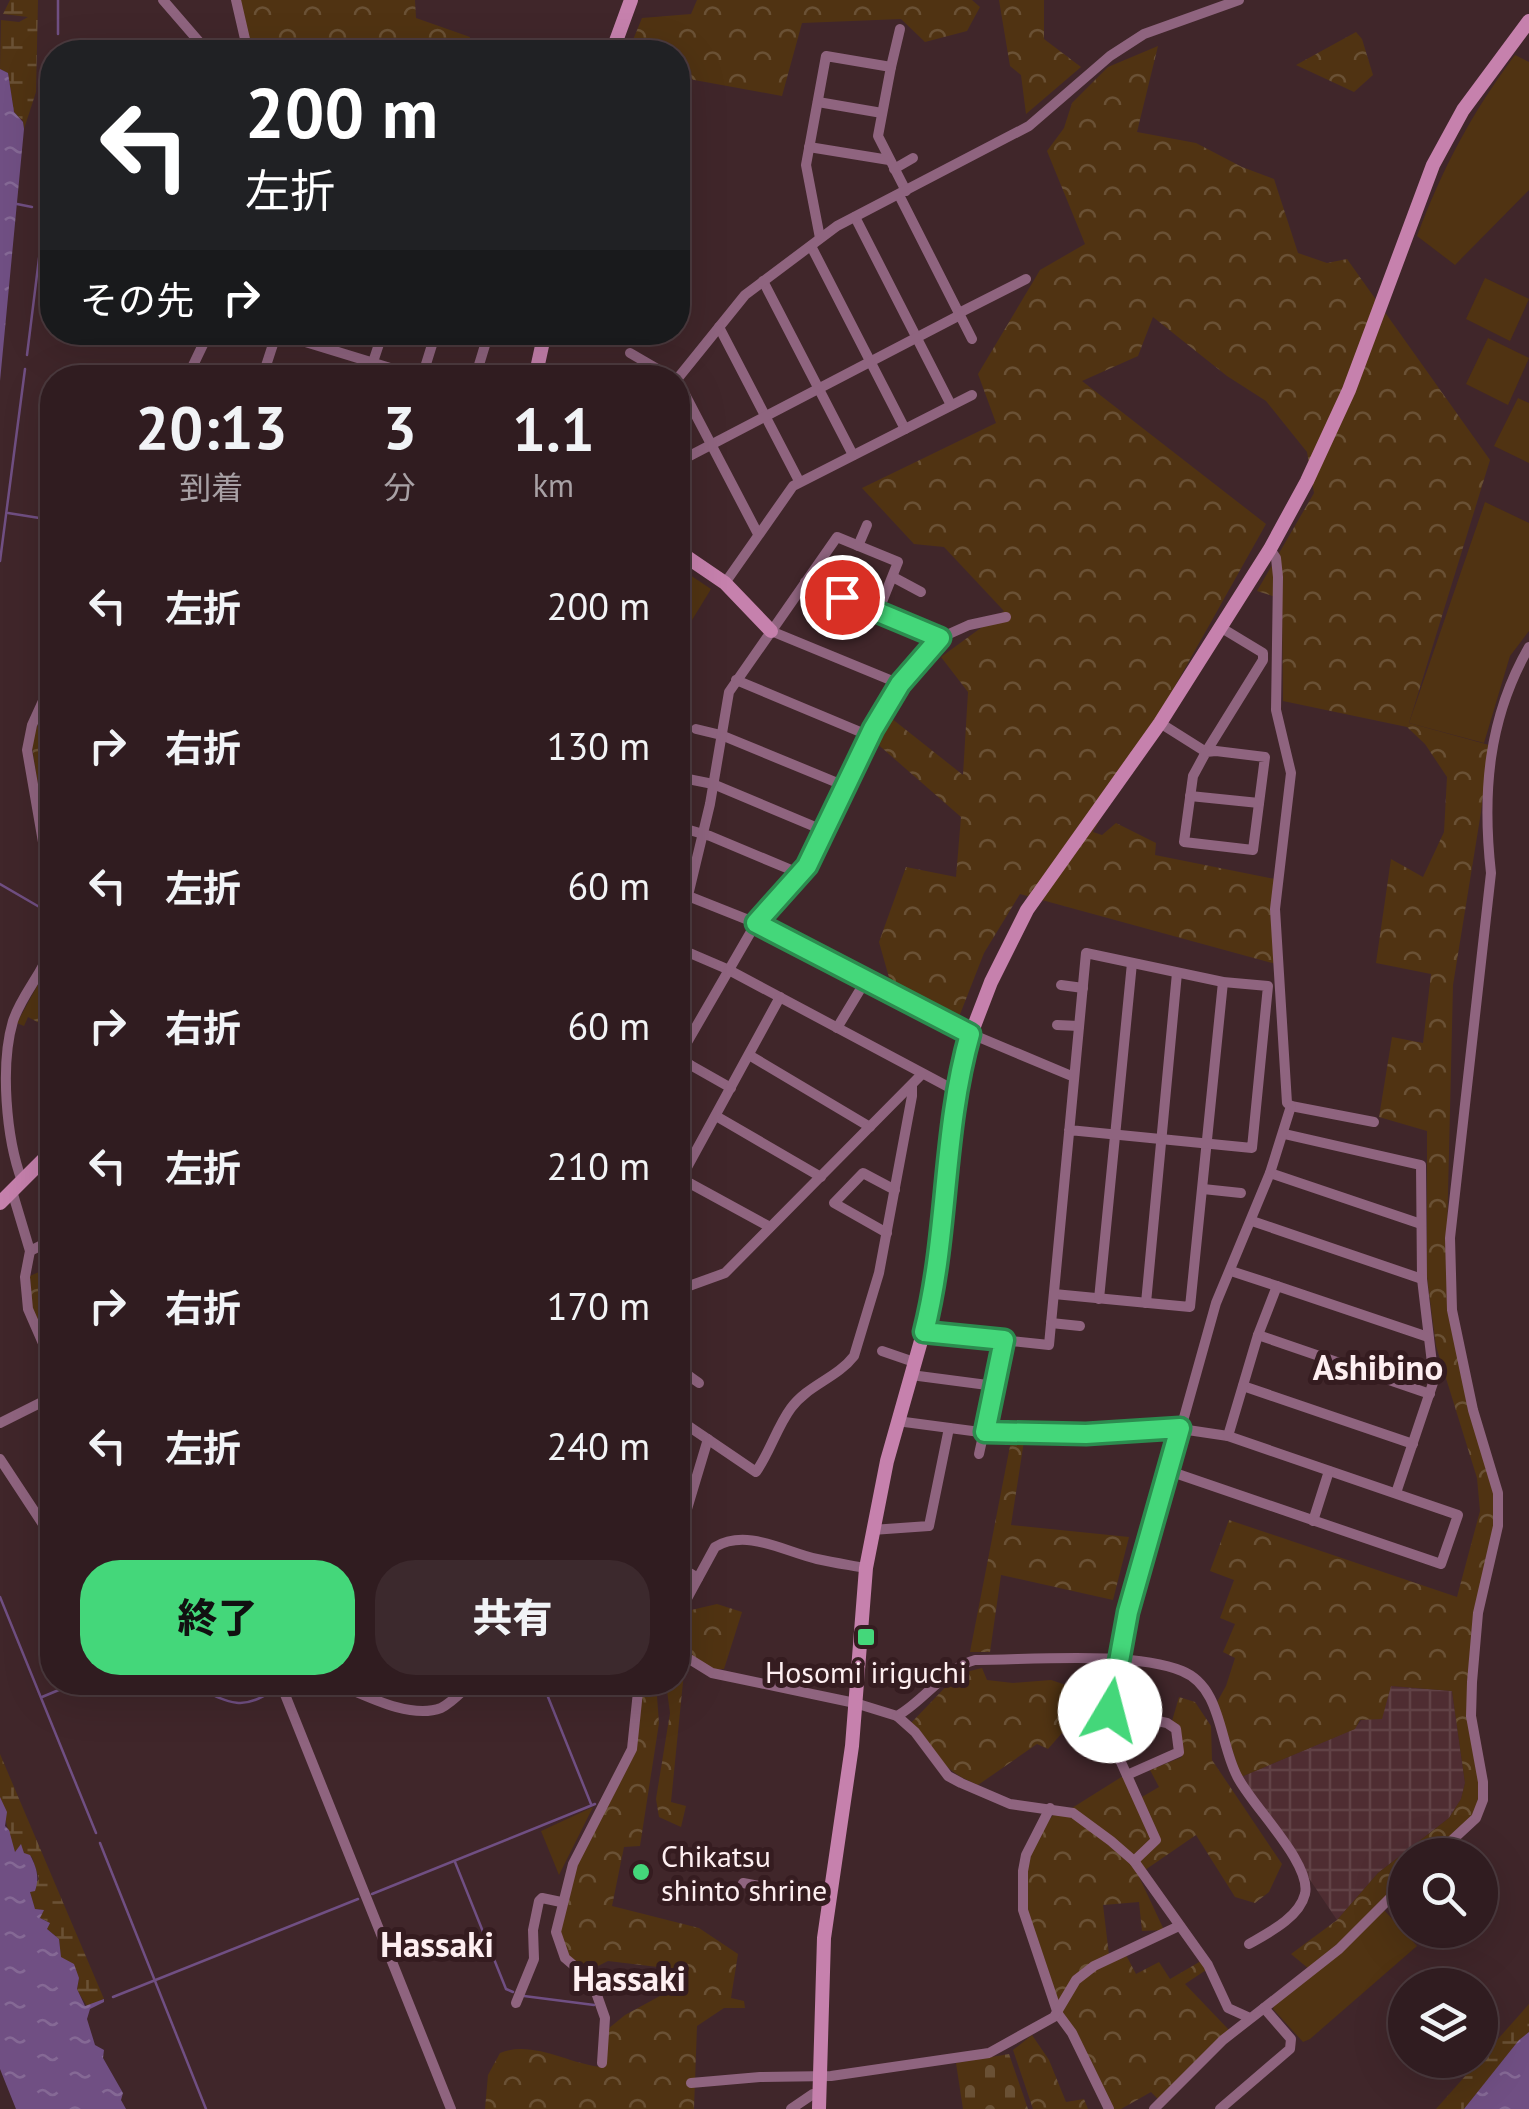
<!DOCTYPE html>
<html lang="ja">
<head>
<meta charset="utf-8">
<style>
  :root { --surface:#301c20; --page:#3c292d; --text:#f1f3f6; --muted:#a8a1a5; --line:#4b3a3e; --accent:#44d77a }
  body { margin:0; font-family:"PT Sans","Noto Sans JP",sans-serif; background:var(--page); color:var(--text); height:100vh; display:flex; flex-direction:column; font-size:38px; white-space:nowrap }
  * { box-sizing:border-box; margin:0 }
  p { font-size:32px; color:var(--muted) }
  .icon { flex:none; width:55px; height:55px; fill:none; stroke:currentColor; stroke-width:2; stroke-linecap:round; stroke-linejoin:round }
  .map { position:relative; flex:1; overflow:hidden }
  .sheet { position:absolute; left:40px; top:365px; width:650px; height:1330px; display:flex; flex-direction:column; background:var(--surface); border-radius:40px; box-shadow:0 10px 40px #0002,0 0 0 2px var(--line) }
  .sheet>* { flex:none }
  .hud { position:absolute; left:40px; top:40px; width:650px; height:305px; border-radius:40px; box-shadow:0 10px 40px #0002,0 0 0 2px var(--line); background:#202124; color:#fff; overflow:hidden }
  .fabs { position:absolute; left:1388px; top:1838px; display:grid; gap:20px }
  .fabs a { display:grid; place-items:center; width:110px; height:110px; border-radius:50%; background:var(--surface); box-shadow:0 10px 40px #0002,0 0 0 2px var(--line); font-size:50px }
  .pin { position:absolute; display:grid; place-items:center; width:85px; height:85px; color:#fff; margin:-42px; border:5px solid #fff; border-radius:50%; box-shadow:0 2px 10px #0007 }
  .me { position:absolute; width:110px; margin:-55px; rotate:8deg; stroke-linejoin:round; filter:drop-shadow(0 0 8px #0008) }
  .turn { display:flex; align-items:center; gap:35px; height:210px; padding:0 40px; font-size:45px }
  .turn .icon { width:130px; height:130px; stroke-width:2.5 }
  .turn b { display:block; font-size:70px; line-height:85px }
  .then { display:flex; align-items:center; height:95px; padding:0 40px; background:#0003; gap:20px; font-size:38px }
  .eta { display:flex; justify-content:space-evenly; align-items:center; height:170px; text-align:center }
  .eta b { font-size:60px; font-weight:800; line-height:70px }
  .action { display:flex; gap:20px; margin-top:auto; padding:20px 40px }
  .action a { flex:1; height:115px; border-radius:40px; background:var(--accent); color:#111; font-size:40px; font-weight:800; line-height:115px; text-align:center }
  .action a+a { background:var(--page); color:var(--text) }
  ul { padding:0; list-style:none }
  li { display:flex; align-items:center; gap:30px; height:140px; padding:0 40px }
  li div { flex:1 }
  li b { display:block; font-size:38px }
  li em { font-style:normal }
  .map>svg:first-child { display:block }
  .industrial { fill:url(#industrial-grid) }
  .green { fill:#503312 }
  .forest { fill:url(#forest-crowns) }
  .wetland { fill:url(#wetland-marsh) }
  .cemetery { fill:url(#cemetery-stones) }
  .water { fill:url(#water-ripples) }
  .lines { fill:none; stroke-linecap:round; stroke-linejoin:round }
  .stream { stroke:#704f83; stroke-width:2.5 }
  .street { stroke:#8f647f; stroke-width:10 }
  .secondary { stroke:#c681ad; stroke-width:14 }
  .route-casing { stroke:#2c8c4f; stroke-width:25 }
  .route { stroke:#44d77a; stroke-width:18 }
  .poi-dot { fill:#44d77a; stroke:#351c20; stroke-width:4 }
  .labels { text-anchor:middle; dominant-baseline:central; stroke-width:10; stroke-linejoin:round; paint-order:stroke }
  .poi-label { font-size:30px; fill:#feeff1; stroke:#351c20 }
  .quarter-label { font-size:35px; font-weight:bold; fill:#feeff1; stroke:#351c20 }
</style>
</head>
<body>
<div class="map">
<svg width="1529" height="2109" viewBox="0 0 1529 2109">
  <defs>
    <pattern id="industrial-grid" width="8" height="8" patternUnits="userSpaceOnUse" patternTransform="scale(2.5)"><rect width="8" height="8" fill="#4f2d32"/><path d="M0 4h8M4 0v8" fill="none" stroke="#614246"/></pattern>
    <pattern id="forest-crowns" width="20" height="18" patternUnits="userSpaceOnUse" patternTransform="scale(2.5)"><rect width="20" height="18" fill="#503312"/><path d="M2 6a3 3 0 1 1 6 0M12 15a3 3 0 1 1 6 0" fill="none" stroke="#6a5135"/></pattern>
    <pattern id="wetland-marsh" width="20" height="14" patternUnits="userSpaceOnUse" patternTransform="scale(2.5)"><rect width="20" height="14" fill="#503312"/><path d="M1 5h8M5 5V1M11 12h8M15 12V8" fill="none" stroke="#6a5135"/></pattern>
    <pattern id="cemetery-stones" width="16" height="16" patternUnits="userSpaceOnUse" patternTransform="scale(2.5)"><rect width="16" height="16" fill="#503312"/><path d="M2 7V4a2 2 0 0 1 4 0v3zM10 15v-3a2 2 0 0 1 4 0v3z" fill="#6a5135"/></pattern>
    <pattern id="water-ripples" width="26" height="14" patternUnits="userSpaceOnUse" patternTransform="scale(2.5)"><rect width="26" height="14" fill="#704f83"/><path d="M2 4q2-2 4 0t4 0M15 11q2-2 4 0t4 0" fill="none" stroke="#856995"/></pattern>
  </defs>
  <rect width="100%" height="100%" fill="#40262a"/>
  <!-- industrial -->
  <polygon class="industrial" points="1391,1686 1452,1691 1465,1783 1461,1799 1449,1818 1378,1873 1337,1920 1241,1777 1354,1729"/>
  <!-- green -->
  <g class="green">
    <path d="M1515,55L1529,62V190L1455,265L1417,236C1442,169 1472,112 1515,55Z"/>
    <polygon points="1485,278 1529,299 1510,341 1466,319"/>
    <polygon points="1488,338 1529,358 1508,405 1466,384"/>
    <polygon points="1518,398 1529,403 1529,463 1494,446"/>
    <polygon points="1485,502 1529,523 1529,631 1510,656 1484,743 1409,723"/>
    <polygon points="678,567 711,589 678,643"/>
    <polygon points="593,1807 559,1875 541,1831"/>
    <polygon points="1384,1910 1417,1946 1310,2039 1303,2042 1273,2009 1275,2003"/>
  </g>
  <!-- forest -->
  <g class="forest">
    <polygon points="240,0 415,0 416,18 470,37 467,52 251,52"/>
    <polygon points="697,0 972,0 980,7 967,31 925,42 901,19 802,23 782,96 678,77 678,52 628,52 642,18 691,14"/>
    <polygon points="999,0 1044,0 1044,39 1081,67 1026,114 1021,75 1010,66"/>
    <polygon points="1356,32 1362,39 1373,75 1354,92 1296,65"/>
    <polygon points="1158,46 1137,132 1196,143 1242,167 1274,179 1298,253 1327,263 1347,259 1490,460 1409,723 1489,745 1481,812 1453,985 1447,1235 1448,1283 1494,1481 1496,1522 1472,1644 1480,1785 1476,1812 1465,1826 1428,1855 1405,1855 1405,1875 1359,1925 1309,1969 1291,1954 1337,1920 1378,1873 1449,1818 1461,1799 1465,1783 1452,1691 1391,1686 1382,1719 1360,1720 1355,1729 1241,1777 1217,1702 1226,1686 1235,1658 1223,1652 1235,1624 1220,1618 1234,1580 1210,1571 1229,1520 1457,1597 1480,1511 1477,1478 1436,1346 1427,1277 1427,1131 1379,1117 1392,1037 1423,1043 1431,974 1376,963 1391,859 1423,877 1444,832 1447,777 1425,744 1407,727 1283,701 1282,599 1257,591 1314,493 1307,452 1266,401 1227,376 1153,317 1138,356 1082,381 1266,524 1093,832 1102,835 1116,823 1156,843 1155,855 1275,879 1276,964 1020,894 984,953 957,1022 892,988 879,942 906,867 956,877 961,817 874,741 891,718 963,775 968,692 941,657 1004,611 944,547 914,544 862,488 996,423 978,374 1040,270 1085,244 1047,151 1064,128 1072,103 1108,67"/>
    <polygon points="52,691 52,871 31,741"/>
    <polygon points="42,977 52,980 52,1030 28,1017 24,1026 17,1023"/>
    <polygon points="52,1266 52,1351 32,1310 30,1276"/>
    <polygon points="1011,1441 1024,1441 1011,1525 1129,1537 1113,1600 1001,1575 990,1652 970,1652"/>
    <polygon points="717,1604 742,1612 724,1669 712,1669 678,1647 678,1624 687,1611"/>
    <path d="M982,1668L987,1680L1013,1683L1051,1680L1108,1699L1103,1732L1086,1744L1062,1733L1048,1749L1037,1744L978,1785C943,1771 933,1752 911,1723L958,1674Z"/>
    <polygon points="684,1672 671,1802 686,1806 681,1827 659,1817 656,1799 670,1713 666,1683 678,1682 678,1673"/>
    <path d="M643,1683H656L659,1723L640,1846L624,1847L612,1906L699,1928L738,1954L731,1998L744,2001L745,2008H724L697,2026L694,2109H485L488,2075L500,2053C532,2040 567,2063 600,2067L603,2033L625,2015L671,1990L658,1967L608,1961L586,1972L567,1957L558,1939L574,1870L626,1769Z"/>
    <polygon points="1179,1697 1195,1702 1211,1726 1212,1760 1282,1864 1269,1892 1255,1903 1235,1897 1196,1835 1145,1870 1135,1856 1072,1808 1123,1776 1135,1801 1159,1787 1150,1770 1182,1757 1179,1725 1172,1721"/>
    <path d="M1055,1813L1075,1817L1134,1866L1164,1930L1142,1931L1139,1902L1103,1905L1109,1955L1058,2004C1035,1940 1000,1873 1055,1813Z"/>
    <polygon points="1126,1955 1136,1974 1159,1962 1170,1979 1201,1961 1206,1970 1185,1984 1229,2030 1158,2099 1151,2092 1121,2109 1113,2109 1061,2011 1083,1977"/>
    <polygon points="1032,2035 1049,2060 1066,2102 1084,2099 1088,2109 1033,2109 1013,2050"/>
  </g>
  <!-- wetland -->
  <g class="wetland">
    <polygon points="10,0 38,0 36,92 24,129 23,121 14,112 8,73 0,69 1,20 19,22 28,17 3,14"/>
    <polygon points="0,1754 104,1999 87,2006 77,1990 79,1978 61,1957 59,1939 47,1929 47,1921 40,1918 40,1909 35,1909 30,1892 39,1879 32,1857 24,1854 21,1845 15,1853 12,1846 0,1797"/>
    <polygon points="1529,2004 1529,2032 1464,2109 1436,2109"/>
  </g>
  <!-- cemetery -->
  <polygon class="cemetery" points="1009,2054 1028,2109 963,2109 956,2063"/>
  <!-- water -->
  <g class="water">
    <polygon points="0,69 8,73 14,112 23,122 24,129 0,381"/>
    <path d="M0,1797L7,1812L5,1826L9,1830L15,1852L21,1844L24,1853L30,1855C36,1866 40,1877 35,1891L30,1892L35,1909L44,1910L40,1918L50,1923L47,1929L59,1939L61,1957L74,1964L79,1978L77,1989L85,2006L104,1999V2002L90,2009L87,2019L95,2045L104,2050L103,2058L123,2093L121,2100L126,2109H16L0,2069Z"/>
    <polygon points="1529,2032 1529,2109 1464,2109 1519,2040"/>
  </g>
  <g class="lines">
    <!-- stream -->
    <g class="stream">
      <polyline points="58,0 58,34"/>
      <polyline points="58,49 58,52"/>
      <polyline points="17,204 32,207"/>
      <polyline points="27,355 52,154"/>
      <polyline points="8,513 52,520"/>
      <polyline points="0,561 25,369"/>
      <polyline points="0,884 48,912"/>
      <polyline points="0,1597 96,1833"/>
      <path d="M188,1682C222,1699 241,1716 275,1688"/>
      <polyline points="542,1682 591,1804"/>
      <polyline points="42,1697 78,1682"/>
      <polyline points="100,1843 206,2109"/>
      <polyline points="455,1862 506,1989 513,1992"/>
      <polyline points="372,1894 595,1804"/>
      <polyline points="524,1996 594,2005"/>
      <polyline points="113,1997 358,1899"/>
    </g>
    <!-- street -->
    <g class="street">
      <polyline points="163,0 208,52"/>
      <polyline points="236,0 248,52"/>
      <polyline points="891,67 900,29"/>
      <polyline points="818,102 882,113"/>
      <polyline points="809,147 889,160"/>
      <polyline points="894,169 913,158"/>
      <polyline points="899,195 972,339"/>
      <polyline points="855,217 951,405"/>
      <polyline points="820,238 806,165 826,56 891,67 878,136 906,191"/>
      <polyline points="811,246 905,429"/>
      <polyline points="763,281 853,455"/>
      <polyline points="959,313 1026,279"/>
      <polyline points="719,327 799,481"/>
      <polyline points="276,333 423,378"/>
      <polyline points="630,353 673,378"/>
      <polyline points="373,362 383,332"/>
      <polyline points="422,377 436,332"/>
      <polyline points="187,378 209,332"/>
      <polyline points="262,378 277,332"/>
      <polyline points="475,378 489,332"/>
      <polyline points="678,378 745,295 837,226 1029,126 1110,56 1144,34 1239,0"/>
      <polyline points="678,381 758,534"/>
      <polyline points="678,462 960,315"/>
      <polyline points="858,546 867,525"/>
      <polyline points="893,577 921,592"/>
      <polyline points="805,582 940,638"/>
      <polyline points="725,583 793,486 972,395"/>
      <polyline points="771,631 900,684"/>
      <polyline points="736,680 870,736"/>
      <polyline points="52,681 32,725 27,750 52,894"/>
      <polyline points="1160,723 1206,752 1263,660 1263,653 1220,627"/>
      <polyline points="696,729 721,735 845,786"/>
      <polygon points="1216,751 1265,757 1253,850 1184,842 1193,776 1206,752"/>
      <polyline points="688,779 713,784 825,831"/>
      <polyline points="1190,796 1259,803"/>
      <polyline points="679,827 710,836 801,874"/>
      <polyline points="678,892 756,923 957,1028 1074,1077"/>
      <polyline points="678,937 710,804 729,692 837,537 898,562 878,612"/>
      <polyline points="678,948 727,969 956,1091"/>
      <polyline points="1061,985 1083,988"/>
      <polyline points="1057,1025 1079,1026"/>
      <polyline points="837,1028 866,980"/>
      <polyline points="749,1055 870,1127"/>
      <polyline points="678,1058 756,923 807,866 873,729 900,684 940,638 969,625 1006,617"/>
      <polyline points="678,1058 731,1088"/>
      <polyline points="678,1083 690,1065"/>
      <polyline points="1291,1106 1374,1122"/>
      <polyline points="716,1116 821,1177"/>
      <polyline points="1285,1134 1421,1165 1422,1279 1434,1380 1396,1493"/>
      <polyline points="1270,1173 1421,1224"/>
      <polyline points="682,1179 770,1227"/>
      <path d="M22,1181C6,1138 0,1065 13,1021C22,994 43,973 52,946"/>
      <polyline points="1203,1189 1241,1193"/>
      <polyline points="12,1191 30,1251 25,1277 28,1309 52,1364"/>
      <polyline points="678,1204 685,1171 780,997"/>
      <polyline points="1252,1221 1422,1279"/>
      <polyline points="887,1233 834,1203 863,1173 895,1190"/>
      <polyline points="30,1251 52,1240"/>
      <polyline points="1231,1271 1277,1286"/>
      <polyline points="678,1290 725,1273 922,1074"/>
      <polyline points="1054,1294 1190,1307 1223,982"/>
      <polyline points="1099,1299 1132,963"/>
      <polyline points="1146,1303 1177,973"/>
      <polyline points="678,1308 678,1336"/>
      <polyline points="1051,1323 1080,1326"/>
      <polyline points="923,1332 1049,1345 1086,953 1223,982 1268,986 1252,1148 1069,1130"/>
      <polyline points="1258,1335 1430,1394"/>
      <polyline points="882,1351 914,1362"/>
      <polyline points="678,1368 699,1383"/>
      <polyline points="911,1375 995,1386"/>
      <polyline points="1243,1386 1413,1444"/>
      <path d="M678,1419L756,1472C770,1452 777,1427 791,1408C808,1385 837,1378 854,1356L879,1273L912,1096V1085"/>
      <polyline points="897,1421 995,1434 1087,1434 1181,1429 1228,1436 1458,1515 1441,1564 1169,1471"/>
      <polyline points="0,1423 52,1397"/>
      <polyline points="1228,1436 1258,1335 1277,1286 1428,1337"/>
      <polyline points="979,1454 1004,1340"/>
      <polyline points="0,1459 52,1538"/>
      <polyline points="1313,1521 1329,1471"/>
      <polyline points="872,1530 929,1526 949,1428"/>
      <polyline points="678,1539 708,1439"/>
      <polyline points="678,1566 698,1578"/>
      <path d="M678,1615L715,1547C747,1528 785,1552 817,1559C834,1563 850,1565 866,1568"/>
      <path d="M678,1652L712,1673L855,1703L897,1716C924,1701 945,1668 975,1660C1032,1660 1132,1651 1182,1671C1222,1687 1219,1742 1237,1776C1251,1805 1312,1863 1305,1894C1299,1918 1268,1933 1249,1944"/>
      <path d="M210,1682C231,1693 245,1695 266,1682"/>
      <polyline points="280,1682 451,2109"/>
      <path d="M333,1682C363,1694 409,1720 441,1708C453,1702 462,1691 472,1682"/>
      <polyline points="1111,1711 1167,1723 1176,1729 1179,1752 1127,1775"/>
      <polyline points="897,1716 915,1732 948,1776 961,1783 1010,1804 1073,1813 1111,1841 1134,1861 1208,1965 1228,2008 1250,2018"/>
      <polyline points="1050,1808 1026,1855 1023,1871 1023,1910 1058,2014 1072,2033 1109,2109"/>
      <path d="M1436,1855L1476,1818L1483,1800V1782L1471,1716L1472,1682L1478,1613L1498,1526V1493L1473,1410L1452,1310L1450,1238L1491,873C1482,793 1488,718 1529,647"/>
      <polyline points="1134,1861 1156,1840 1107,1731 1128,1612 1160,1490 1169,1471 1216,1303 1270,1173 1291,1106 1287,1103 1275,909 1291,773 1276,710 1278,577 1276,558 1270,549"/>
      <polyline points="743,1883 827,1898"/>
      <polyline points="516,2003 534,1959 533,1930 539,1901 542,1898 561,1902"/>
      <polyline points="602,2063 605,2018 592,1981 565,1958 556,1932 573,1864 632,1749 639,1682"/>
      <polyline points="691,2083 760,2077 831,2076 989,2053 1054,2017 1076,1980 1094,1966 1179,1926"/>
      <polyline points="791,2109 813,2094 820,2094"/>
      <polyline points="1154,2109 1223,2040 1264,2008"/>
      <polyline points="1220,2109 1290,2049 1291,2039 1264,2008 1339,1949 1405,1883"/>
    </g>
    <!-- secondary -->
    <g class="secondary">
      <polyline points="612,52 631,0"/>
      <polyline points="535,378 545,332"/>
      <polyline points="678,551 725,583 771,631"/>
      <polyline points="0,1203 52,1151"/>
      <polyline points="819,2109 824,1938 852,1746 866,1568 887,1461 928,1316 949,1133 971,1034 991,982 1027,910 1160,723 1270,549 1307,481 1349,390 1433,165 1463,110 1529,21"/>
    </g>
  </g>
  <g class="lines">
    <defs>
      <path id="route" d="M842,597L940,638L900,684L873,729L807,866L756,923L970,1034C942,1132 949,1234 924,1332L1004,1340L985,1432L1086,1434L1180,1428L1128,1612L1110,1711"/>
    </defs>
    <!-- route casing -->
    <use href="#route" class="route-casing"/>
    <!-- route -->
    <use href="#route" class="route"/>
  </g>
  <!-- markers -->
  <g class="poi-dot">
    <rect x="856" y="1627" width="20" height="20" rx="5"/>
    <circle cx="641" cy="1872" r="10"/>
  </g>
  <g class="labels">
    <!-- poi labels -->
    <g class="poi-label">
      <text x="866" y="1671">Hosomi iriguchi</text>
      <text x="661" y="1855" text-anchor="start">Chikatsu<tspan x="661" dy="34">shinto shrine</tspan></text>
    </g>
    <!-- quarter labels -->
    <g class="quarter-label">
      <text x="1378" y="1367">Ashibino</text>
      <text x="437" y="1944">Hassaki</text>
      <text x="629" y="1978">Hassaki</text>
    </g>
  </g>
</svg>
<div class="fabs">
<a><svg class="icon" aria-label="search" viewBox="0 0 24 24"><circle cx="10" cy="10" r="6"/><path d="M15 15l6 6"/></svg></a>
<a><svg class="icon" aria-label="layers" viewBox="0 0 24 24"><path d="M12 4l9 5-9 5-9-5zM3 14l9 5 9-5"/></svg></a>
</div>
<div class="pin" style="left:842px;top:597px;background:#d93025"><svg class="icon" aria-label="arrive" viewBox="0 0 24 24"><path d="M6 21V4h12l-3 4 3 4H6"/></svg></div>
<svg class="me" style="left:1110px;top:1711px" viewBox="-20 -20 40 40"><circle r="19" fill="#fff"/><path d="M0-13L10 11 0 6-10 11z" fill="#44d77a"/></svg>
<div class="hud">
<div class="turn"><svg class="icon" aria-label="left" viewBox="0 0 24 24"><path d="M17 20v-9H6M10 6l-5 5 5 5"/></svg><div><b>200 m</b>左折</div></div>
<div class="then">その先<svg class="icon" aria-label="right" viewBox="0 0 24 24"><path d="M7 20v-9h11M14 6l5 5-5 5"/></svg></div>
</div>
<section class="sheet">
<div class="eta">
<div><b>20:13</b><p>到着</p></div>
<div><b>3</b><p>分</p></div>
<div><b>1.1</b><p>km</p></div>
</div>
<ul>
<li><svg class="icon" aria-label="left" viewBox="0 0 24 24"><path d="M17 20v-9H6M10 6l-5 5 5 5"/></svg><div><b>左折</b></div><em>200 m</em></li>
<li><svg class="icon" aria-label="right" viewBox="0 0 24 24"><path d="M7 20v-9h11M14 6l5 5-5 5"/></svg><div><b>右折</b></div><em>130 m</em></li>
<li><svg class="icon" aria-label="left" viewBox="0 0 24 24"><path d="M17 20v-9H6M10 6l-5 5 5 5"/></svg><div><b>左折</b></div><em>60 m</em></li>
<li><svg class="icon" aria-label="right" viewBox="0 0 24 24"><path d="M7 20v-9h11M14 6l5 5-5 5"/></svg><div><b>右折</b></div><em>60 m</em></li>
<li><svg class="icon" aria-label="left" viewBox="0 0 24 24"><path d="M17 20v-9H6M10 6l-5 5 5 5"/></svg><div><b>左折</b></div><em>210 m</em></li>
<li><svg class="icon" aria-label="right" viewBox="0 0 24 24"><path d="M7 20v-9h11M14 6l5 5-5 5"/></svg><div><b>右折</b></div><em>170 m</em></li>
<li><svg class="icon" aria-label="left" viewBox="0 0 24 24"><path d="M17 20v-9H6M10 6l-5 5 5 5"/></svg><div><b>左折</b></div><em>240 m</em></li>
</ul>
<div class="action"><a>終了</a><a>共有</a></div>
</section>
</div>
</body>
</html>
